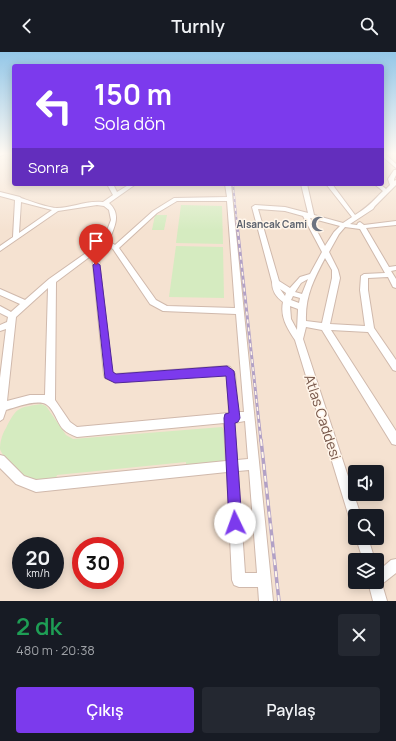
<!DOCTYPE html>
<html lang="tr">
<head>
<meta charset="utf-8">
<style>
  :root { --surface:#171b24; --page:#242831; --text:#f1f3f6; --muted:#9ea1a6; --accent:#7c3aed }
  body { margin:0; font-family:Manrope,sans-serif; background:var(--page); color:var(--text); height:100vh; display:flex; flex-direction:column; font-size:15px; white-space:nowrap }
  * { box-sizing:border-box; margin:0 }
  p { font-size:13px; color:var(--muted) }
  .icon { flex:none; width:22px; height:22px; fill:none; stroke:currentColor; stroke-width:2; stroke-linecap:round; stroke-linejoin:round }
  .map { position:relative; height:549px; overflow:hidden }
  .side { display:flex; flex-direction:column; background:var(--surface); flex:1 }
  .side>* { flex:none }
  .banner { position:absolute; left:12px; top:12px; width:372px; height:122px; border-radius:4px; box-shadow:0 2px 10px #0003; background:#7c3aed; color:#fff; overflow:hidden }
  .controls { position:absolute; left:348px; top:413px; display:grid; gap:8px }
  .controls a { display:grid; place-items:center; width:36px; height:36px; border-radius:4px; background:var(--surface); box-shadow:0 2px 10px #0003; font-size:20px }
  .speed { position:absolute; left:12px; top:485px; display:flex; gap:8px; font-size:20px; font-weight:700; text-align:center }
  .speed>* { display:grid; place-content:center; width:52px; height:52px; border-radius:50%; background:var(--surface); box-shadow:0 2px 10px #0003; line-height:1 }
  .speed small { font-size:10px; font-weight:400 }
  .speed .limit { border:6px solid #d22; background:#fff; color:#111 }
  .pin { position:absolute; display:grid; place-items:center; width:34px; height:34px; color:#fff; margin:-41px -17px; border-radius:50% 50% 50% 0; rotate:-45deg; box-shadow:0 0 4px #0007 }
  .pin .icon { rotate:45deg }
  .me { position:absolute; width:44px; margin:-22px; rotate:357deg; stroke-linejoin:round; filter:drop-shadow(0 0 3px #0008) }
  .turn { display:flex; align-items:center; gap:14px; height:84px; padding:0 16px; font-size:18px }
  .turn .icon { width:52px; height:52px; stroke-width:2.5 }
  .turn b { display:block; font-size:28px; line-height:34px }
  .then { display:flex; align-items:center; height:38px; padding:0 16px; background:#0003; gap:8px; font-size:15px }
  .round { display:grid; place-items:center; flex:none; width:42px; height:42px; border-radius:4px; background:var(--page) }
  .headline { display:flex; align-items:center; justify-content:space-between; height:68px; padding:0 16px }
  h1 { font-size:24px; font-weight:600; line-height:30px; color:#1e9e55 }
  .action { display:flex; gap:8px; margin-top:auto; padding:8px 16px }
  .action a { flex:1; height:46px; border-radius:4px; background:var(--accent); color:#fff; font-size:16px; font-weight:600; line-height:46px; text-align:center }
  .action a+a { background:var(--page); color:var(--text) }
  header { display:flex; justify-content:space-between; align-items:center; height:52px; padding:0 16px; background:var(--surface); font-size:18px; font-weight:600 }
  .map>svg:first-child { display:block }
  .residential { fill:#f5e2d1; fill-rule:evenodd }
  .green { fill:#d5ebc0 }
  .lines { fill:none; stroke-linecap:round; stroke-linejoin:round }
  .minor-casing { stroke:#d0b9ac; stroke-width:2 }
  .minor { fill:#fff; fill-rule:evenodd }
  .rail-far2-casing { stroke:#b2a1c6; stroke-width:2 }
  .rail-far1-casing { stroke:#b2a1c6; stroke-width:3 }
  .rail-casing { stroke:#b2a1c6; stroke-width:3.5 }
  .rail-far2 { stroke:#fff5e9; stroke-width:1; stroke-dasharray:3; stroke-linecap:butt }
  .rail-far1 { stroke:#fff5e9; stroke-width:1.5; stroke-dasharray:4; stroke-linecap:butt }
  .rail { stroke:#fff5e9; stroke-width:2; stroke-dasharray:6; stroke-linecap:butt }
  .route { fill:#7c3aed; stroke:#51269a }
  .labels { text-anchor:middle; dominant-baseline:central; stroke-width:3; stroke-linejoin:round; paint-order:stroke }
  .far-worship-label { font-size:10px; font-weight:bold; fill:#5b616d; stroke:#fff5e9; text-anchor:end }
  .near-street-label { font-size:14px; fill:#755548; stroke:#fff5e9 }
</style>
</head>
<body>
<header><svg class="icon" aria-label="back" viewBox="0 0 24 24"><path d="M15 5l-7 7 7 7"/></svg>Turnly<svg class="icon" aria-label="search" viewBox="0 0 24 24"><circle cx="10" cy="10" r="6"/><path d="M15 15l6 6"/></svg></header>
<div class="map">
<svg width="396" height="549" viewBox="0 0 396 549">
  <rect width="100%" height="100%" fill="#fdf1e2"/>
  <!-- residential -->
  <path class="residential" d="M0,101H14V132H382V101H396V549H0ZM355,420H377V442H355ZM355,464H377V486H355ZM21,494H55V528H21ZM81,494H115V528H81ZM355,508H377V530H355Z"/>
  <!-- green -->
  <g class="green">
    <polygon points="181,153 222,154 223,192 176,191"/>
    <polygon points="155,163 167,163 164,178 152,178"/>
    <polygon points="176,194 223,195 224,246 169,245"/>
    <path d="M41,352L46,354L66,383L73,387L222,375L225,379L227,408L224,411L186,416V410L57,423L55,429C45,429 37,429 28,426C21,423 1,403 0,397C0,389 2,383 6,376C17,355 17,356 41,352Z"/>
  </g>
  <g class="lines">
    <defs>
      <g id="minor">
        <polygon points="0,101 7,101 0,104"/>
        <polygon points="382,101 384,101 396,112 396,116 382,104"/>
        <path d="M394,118H396V123L394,127V129L396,128V133L375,154L373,157L350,172L357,173L358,171L360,170L364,173L396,169V173L366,176L389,215L396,214V218L391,219L396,227V236L393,235L388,225L368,226V238L374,276L396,308V319L393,318L368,280L331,278L396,379V393L392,392L322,278L306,275L303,287L361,464H355V471L351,469L349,465L295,288C287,276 280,265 283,250C276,245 272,239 272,230L252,155L255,153L285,155L308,161L301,132H307L314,163L343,171L352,165L326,132H332L355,163C367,156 373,149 383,139L374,132H380L386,137L390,133L388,127ZM258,157L285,159L303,164L322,200L310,222L300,225L290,236L279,229ZM310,166L340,174L334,180L325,194ZM345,175L360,177L385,221L364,222L361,224L360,238L365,274L330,272L340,226L338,218L329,200L339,182ZM325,206L332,218V226L322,271L306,269C305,244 314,227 325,206ZM308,227L302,242L295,240L301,231ZM280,237L286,241L285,244ZM293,244L300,246L299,251L291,248ZM290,254L298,257L297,278L291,267Z"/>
        <path d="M107,132H113L117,140L130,132H136L109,151C122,163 114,175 109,189L115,193L153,159L174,146L227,145L225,132H231L273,549H259L258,535H239L234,533L232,528L227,420L36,440L16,432L0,416V403L4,404L24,424L36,428L226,409L224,371L77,385C72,383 67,381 63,377C57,371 53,353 43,351C31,349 17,355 6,358L3,367L0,369V326L6,277L0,279V273L7,270L8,265L0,261V254L11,260L20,252L0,243V237L25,248L49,227L103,189L111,168L109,158L104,154L97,153L58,159L0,199V194L13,185L15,148L0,144V140L20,145L21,146C30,149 49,156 57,156C72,156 86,148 103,150L113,143ZM177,149H227L235,256L167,254L156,248L119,196L157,161ZM21,150L52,158L19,181ZM106,193L113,197L150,252L163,259L236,262L244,360H238L235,322L230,315L227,314L115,322L112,321L98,199ZM92,203L104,323L105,326L115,330L225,322L227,324L229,361L77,375L70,370L55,348L56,230ZM48,236L45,343H30L7,349L16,265ZM245,369L248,407L237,408L234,371ZM249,418L257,521H245L238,419Z"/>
        <polygon points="356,486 368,486 375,508 363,508"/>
        <polygon points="396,507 396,521 382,532 387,549 373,549 368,530 377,530 377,520 391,508"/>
      </g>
    </defs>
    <!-- minor casing -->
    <use href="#minor" class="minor-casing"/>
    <!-- minor -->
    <use href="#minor" class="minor"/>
    <defs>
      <polyline id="rail-far2" points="233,132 237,173"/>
      <polyline id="rail-far1" points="237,172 261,389"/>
      <polyline id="rail" points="261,388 279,549"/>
    </defs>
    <!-- rail-far2 casing -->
    <use href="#rail-far2" class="rail-far2-casing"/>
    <!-- rail-far1 casing -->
    <use href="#rail-far1" class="rail-far1-casing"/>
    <!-- rail casing -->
    <use href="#rail" class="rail-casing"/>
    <!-- rail-far2 -->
    <use href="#rail-far2" class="rail-far2"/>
    <!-- rail-far1 -->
    <use href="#rail-far1" class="rail-far1"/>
    <!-- rail -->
    <use href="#rail" class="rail"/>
  </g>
  <!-- sky -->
  <linearGradient id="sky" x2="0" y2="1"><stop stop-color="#94c7e8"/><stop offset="0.57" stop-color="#fef9f2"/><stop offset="1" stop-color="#fef9f2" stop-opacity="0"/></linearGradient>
  <rect width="396" height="178" fill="url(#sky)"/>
  <!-- route -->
  <polygon class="route" points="96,210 100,213 113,320 116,322 227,314 234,319 240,366 238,370 235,371 242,471 240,476 235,478 231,476 229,471 224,366 225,362 229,361 226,324 115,331 105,326 93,213"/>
  <!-- icons -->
  <defs>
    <symbol id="mosque-bare" viewBox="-9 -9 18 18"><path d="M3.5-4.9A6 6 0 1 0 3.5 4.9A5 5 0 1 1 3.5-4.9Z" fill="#6b7280" stroke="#fff5e9" stroke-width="2.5" paint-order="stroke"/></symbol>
  </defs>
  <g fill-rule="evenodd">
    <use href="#mosque-bare" x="308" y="161" width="22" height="22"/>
  </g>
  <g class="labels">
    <!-- far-worship labels -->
    <g class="far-worship-label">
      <text x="307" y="172">Alsancak Cami</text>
    </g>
    <!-- near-street labels -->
    <g class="near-street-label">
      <text transform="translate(323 365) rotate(72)">Atlas Caddesi</text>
    </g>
  </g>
</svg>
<div class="controls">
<a><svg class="icon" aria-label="sound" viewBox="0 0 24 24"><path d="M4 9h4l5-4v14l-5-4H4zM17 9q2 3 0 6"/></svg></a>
<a><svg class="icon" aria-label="search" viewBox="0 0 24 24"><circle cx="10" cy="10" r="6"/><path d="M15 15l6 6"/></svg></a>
<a><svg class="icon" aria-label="layers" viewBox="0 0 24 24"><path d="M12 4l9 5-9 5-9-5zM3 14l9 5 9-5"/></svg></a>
</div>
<div class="speed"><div>20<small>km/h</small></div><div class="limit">30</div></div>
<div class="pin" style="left:96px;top:213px;background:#d93025"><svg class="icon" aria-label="arrive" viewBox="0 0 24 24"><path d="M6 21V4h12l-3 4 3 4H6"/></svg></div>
<svg class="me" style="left:235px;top:471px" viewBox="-20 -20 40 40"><circle r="19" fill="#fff"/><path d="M0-13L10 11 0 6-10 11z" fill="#7c3aed"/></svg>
<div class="banner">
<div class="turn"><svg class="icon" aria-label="left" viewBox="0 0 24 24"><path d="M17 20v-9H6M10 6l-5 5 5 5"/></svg><div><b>150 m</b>Sola dön</div></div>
<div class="then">Sonra<svg class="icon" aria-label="right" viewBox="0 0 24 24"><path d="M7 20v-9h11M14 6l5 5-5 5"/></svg></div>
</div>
</div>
<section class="side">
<div class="headline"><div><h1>2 dk</h1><p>480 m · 20:38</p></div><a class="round"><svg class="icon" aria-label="close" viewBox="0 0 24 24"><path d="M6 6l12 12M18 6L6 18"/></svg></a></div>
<div class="action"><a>Çıkış</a><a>Paylaş</a></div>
</section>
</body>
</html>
